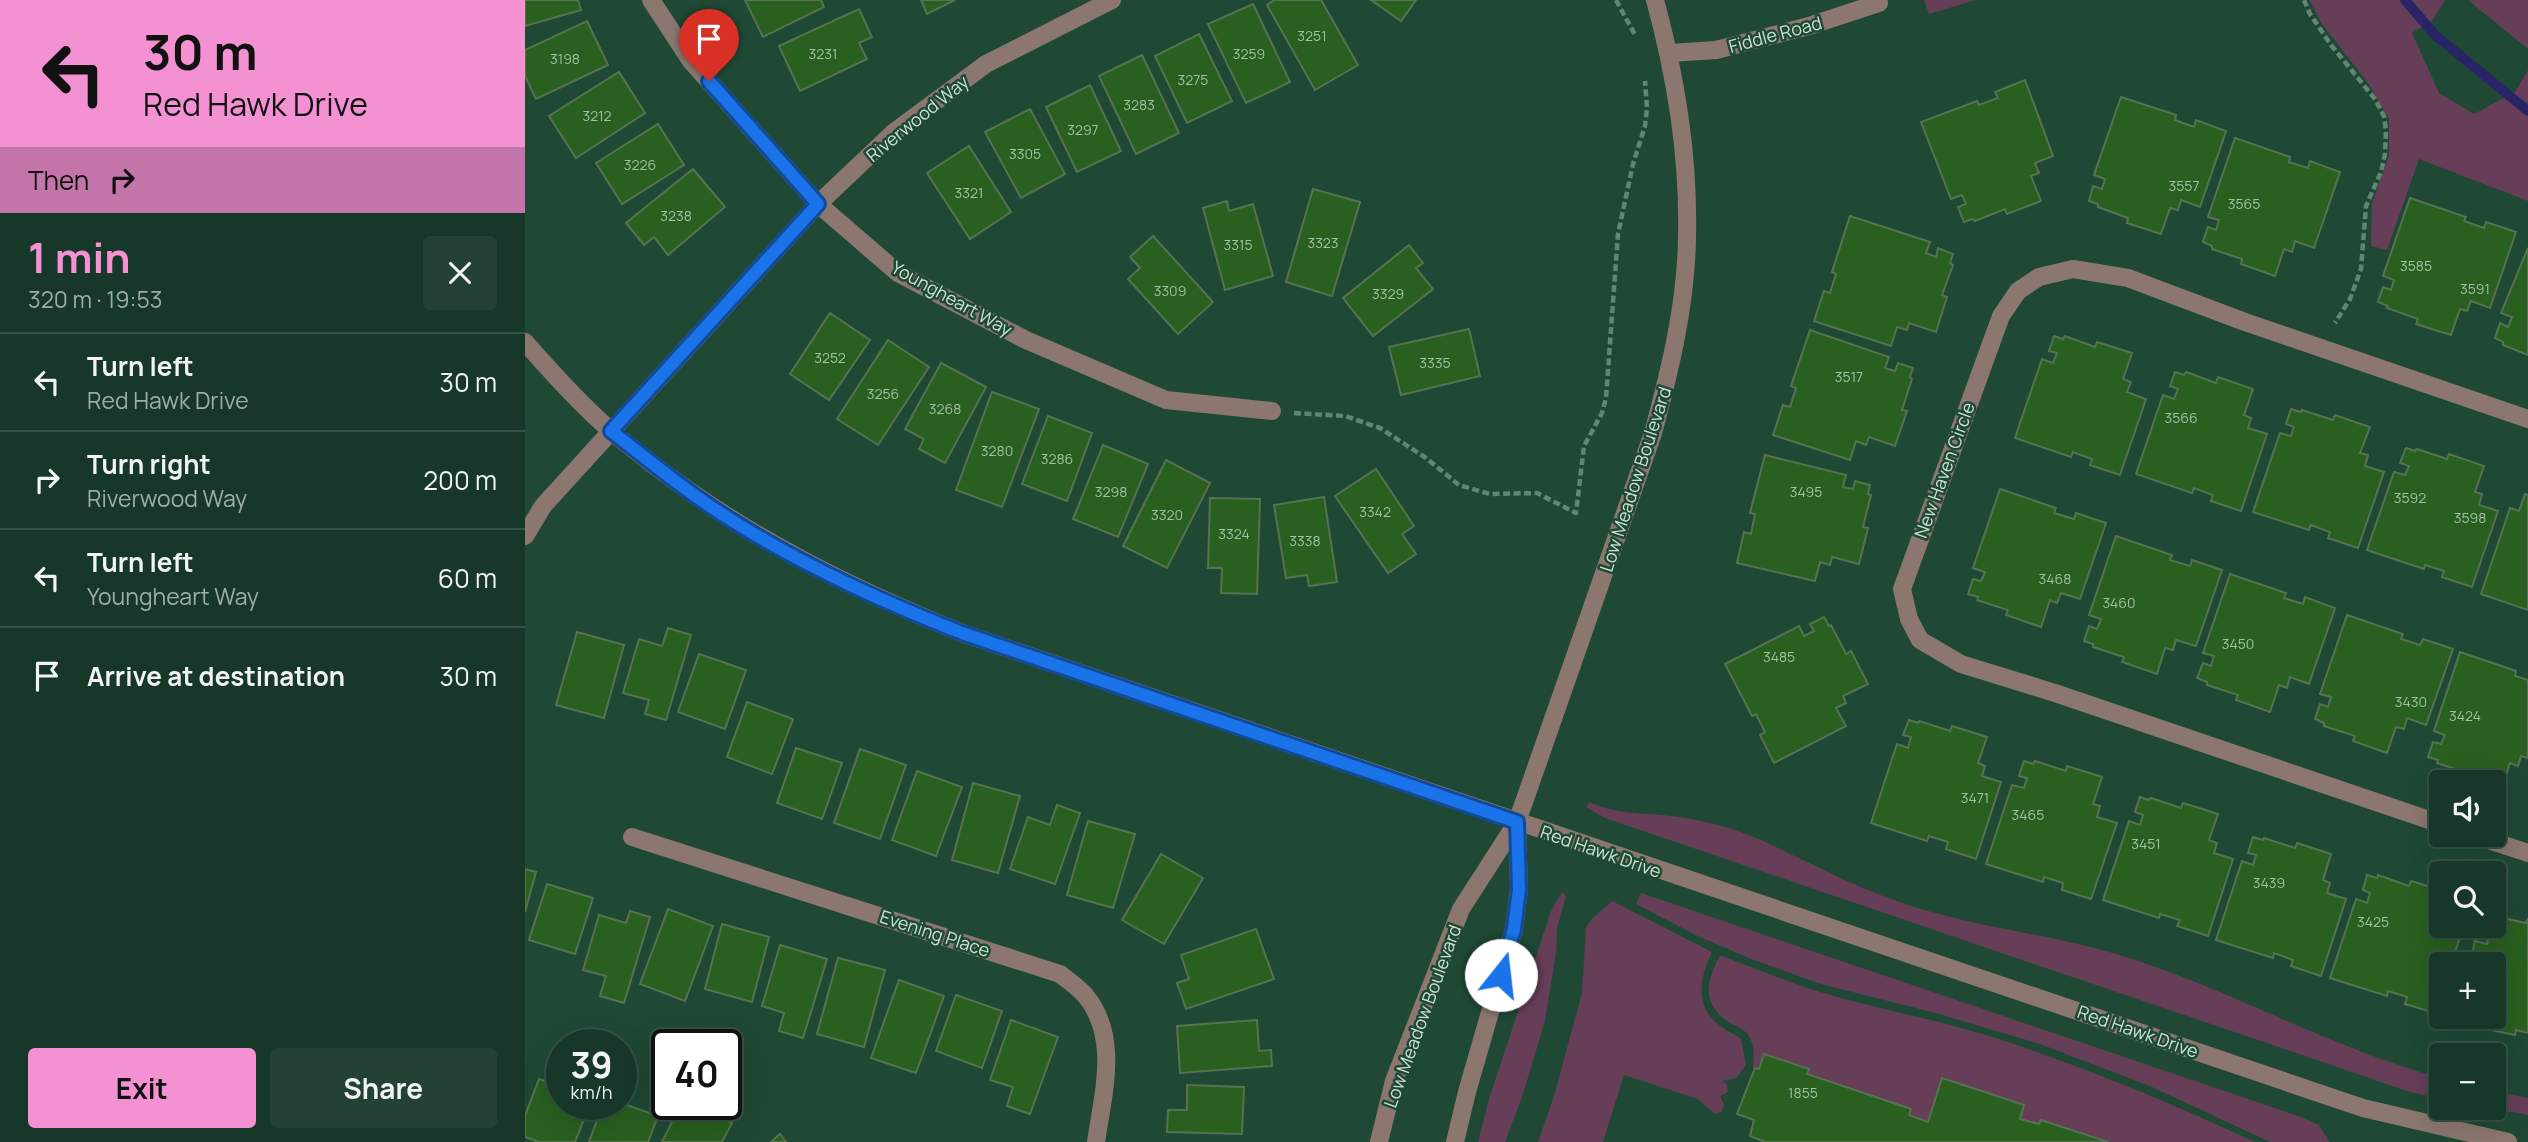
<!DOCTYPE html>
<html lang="en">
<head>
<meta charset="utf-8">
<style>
  :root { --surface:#173728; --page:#244234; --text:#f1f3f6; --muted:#9eaca8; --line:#365145; --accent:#f491d3 }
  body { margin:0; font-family:Manrope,sans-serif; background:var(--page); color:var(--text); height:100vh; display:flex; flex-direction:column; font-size:26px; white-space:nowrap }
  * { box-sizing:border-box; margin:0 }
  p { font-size:23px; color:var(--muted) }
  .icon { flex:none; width:38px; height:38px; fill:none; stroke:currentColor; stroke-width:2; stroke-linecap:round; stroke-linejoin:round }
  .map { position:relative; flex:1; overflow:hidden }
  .sheet { display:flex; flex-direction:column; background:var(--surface); width:525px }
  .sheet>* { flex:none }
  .banner { background:#f491d3; color:#111; overflow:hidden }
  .tools { position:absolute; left:1904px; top:770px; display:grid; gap:14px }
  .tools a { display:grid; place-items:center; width:77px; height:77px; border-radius:7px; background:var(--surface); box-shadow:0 7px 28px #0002,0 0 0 2px var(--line); font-size:35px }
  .speed { position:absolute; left:21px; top:1029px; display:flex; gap:14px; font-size:35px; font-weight:700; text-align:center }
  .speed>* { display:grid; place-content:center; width:91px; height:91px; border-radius:50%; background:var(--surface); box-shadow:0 7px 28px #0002,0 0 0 2px var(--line); line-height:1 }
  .speed small { font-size:18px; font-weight:400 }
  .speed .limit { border:4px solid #111; border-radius:10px; background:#fff; color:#111 }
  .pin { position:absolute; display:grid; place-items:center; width:60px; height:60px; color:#fff; margin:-72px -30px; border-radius:50% 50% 50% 0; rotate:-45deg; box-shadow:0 0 7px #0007 }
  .pin .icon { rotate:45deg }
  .me { position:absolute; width:77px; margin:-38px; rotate:16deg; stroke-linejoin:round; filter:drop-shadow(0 0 5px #0008) }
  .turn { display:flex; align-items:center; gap:24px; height:147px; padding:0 28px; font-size:32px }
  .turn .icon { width:91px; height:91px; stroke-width:2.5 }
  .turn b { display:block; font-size:49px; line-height:60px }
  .then { display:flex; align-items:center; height:66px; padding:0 28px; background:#0003; gap:14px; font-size:26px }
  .round { display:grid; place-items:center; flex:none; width:74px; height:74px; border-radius:7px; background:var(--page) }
  .headline { display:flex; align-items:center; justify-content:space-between; height:119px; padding:0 28px }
  h1 { font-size:42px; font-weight:700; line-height:52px; color:var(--accent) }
  .cta { display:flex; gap:14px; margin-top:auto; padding:14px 28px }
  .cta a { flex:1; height:80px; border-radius:7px; background:var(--accent); color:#111; font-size:28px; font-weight:700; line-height:80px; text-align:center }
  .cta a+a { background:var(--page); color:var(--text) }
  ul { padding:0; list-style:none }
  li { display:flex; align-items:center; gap:21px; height:98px; padding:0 28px; border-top:2px solid var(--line) }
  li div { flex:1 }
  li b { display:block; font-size:26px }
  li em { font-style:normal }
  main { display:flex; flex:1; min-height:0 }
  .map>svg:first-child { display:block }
  .green { fill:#663e58 }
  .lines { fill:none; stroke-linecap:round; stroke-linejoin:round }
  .stream { stroke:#292466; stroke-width:10 }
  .building { fill:#295f1f; stroke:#567251; stroke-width:2 }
  .path { stroke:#638574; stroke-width:4.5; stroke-dasharray:7 3.5; stroke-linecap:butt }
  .minor { stroke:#8b7770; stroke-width:18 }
  .route-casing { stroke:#114b97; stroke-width:18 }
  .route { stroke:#1a73e8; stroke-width:12 }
  .labels { text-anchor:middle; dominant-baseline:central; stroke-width:5; stroke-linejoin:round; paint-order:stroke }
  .number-label { font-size:14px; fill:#a1c0a6 }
  .street-label { font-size:18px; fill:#c9e0d3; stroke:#1f4935 }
</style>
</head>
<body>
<main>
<section class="sheet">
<div class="banner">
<div class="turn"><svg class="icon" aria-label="left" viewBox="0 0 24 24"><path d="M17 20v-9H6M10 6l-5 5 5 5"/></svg><div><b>30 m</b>Red Hawk Drive</div></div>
<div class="then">Then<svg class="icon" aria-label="right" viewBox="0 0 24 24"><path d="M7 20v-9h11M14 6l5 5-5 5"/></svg></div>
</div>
<div class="headline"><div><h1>1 min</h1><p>320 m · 19:53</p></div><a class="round"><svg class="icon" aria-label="close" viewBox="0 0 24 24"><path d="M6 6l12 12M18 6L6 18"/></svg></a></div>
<ul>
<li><svg class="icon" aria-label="left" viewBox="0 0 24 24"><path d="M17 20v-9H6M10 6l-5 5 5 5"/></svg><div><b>Turn left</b><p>Red Hawk Drive</p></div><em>30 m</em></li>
<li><svg class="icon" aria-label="right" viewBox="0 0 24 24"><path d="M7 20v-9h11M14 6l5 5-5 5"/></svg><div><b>Turn right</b><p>Riverwood Way</p></div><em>200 m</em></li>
<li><svg class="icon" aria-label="left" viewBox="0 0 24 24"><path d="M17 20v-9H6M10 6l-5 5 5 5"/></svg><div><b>Turn left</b><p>Youngheart Way</p></div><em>60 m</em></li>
<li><svg class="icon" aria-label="arrive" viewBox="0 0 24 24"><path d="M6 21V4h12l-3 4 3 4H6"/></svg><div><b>Arrive at destination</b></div><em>30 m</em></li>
</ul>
<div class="cta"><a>Exit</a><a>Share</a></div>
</section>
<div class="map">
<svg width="2003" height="1142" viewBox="0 0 2003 1142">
  <rect width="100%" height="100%" fill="#1f4935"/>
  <!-- green -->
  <g class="green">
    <polygon points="1399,0 1451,0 1404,14"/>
    <polygon points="1784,0 1920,0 1907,21 1887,33 1914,93 1949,114 1990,92 2003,70 2003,201 1894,159 1862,250 1846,246 1847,204 1864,155 1864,119 1843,83 1797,24"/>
    <polygon points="1943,0 2003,0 2003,49"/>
    <path d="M1065,802C1089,813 1111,813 1137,815C1159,817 1183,822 1204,828C1238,839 1269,856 1301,871C1329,885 1359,897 1389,907C1457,928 1527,935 1595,955C1705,989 1805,1048 1916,1078V1099L1885,1092L1774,1054L1080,818L1061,807Z"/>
    <polygon points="1037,892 1041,896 1032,928 1031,953 1020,1021 998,1094 980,1142 953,1142 964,1099 1026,911"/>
    <polygon points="1116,893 1776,1117 1794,1125 1805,1142 1745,1142 1627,1087 1515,1044 1407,1012 1296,984 1226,959 1173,936 1111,904"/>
    <path d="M1087,901L1187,952C1174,979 1169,1008 1197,1027C1203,1032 1210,1034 1216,1039L1221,1065L1211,1078L1198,1081L1202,1085L1203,1092L1195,1096L1199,1105L1196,1112L1190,1114L1173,1099L1099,1075L1078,1142H1013L1029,1096L1057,993L1061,927L1067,919Z"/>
    <path d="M1195,955C1236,971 1277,988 1320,999C1368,1012 1416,1021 1464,1036C1555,1065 1643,1102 1730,1142H1583L1517,1120L1514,1124L1495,1119L1498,1106L1417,1078L1403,1122L1384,1115L1386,1109L1282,1074L1228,1067C1229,1057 1230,1044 1223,1035C1219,1029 1211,1026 1205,1023C1176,1005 1181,982 1195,955Z"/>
    <polygon points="1969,1091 2003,1098 2003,1115 1964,1108 1969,1108"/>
  </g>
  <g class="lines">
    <!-- stream -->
    <polyline class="stream" points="1880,0 1910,35 2003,111"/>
  </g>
  <!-- building -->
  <g class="building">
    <polygon points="0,0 53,0 56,10 0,26"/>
    <polygon points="220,0 296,0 299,7 238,37"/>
    <polygon points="396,0 430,0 402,14"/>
    <polygon points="749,0 796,0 833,65 790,90 742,5"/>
    <polygon points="846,0 891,0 876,21"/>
    <polygon points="728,4 765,82 721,103 683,24"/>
    <polygon points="334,9 347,37 334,43 342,59 275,91 254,46"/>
    <polygon points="62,21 83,65 11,99 0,76 0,50"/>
    <polygon points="674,34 707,101 662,123 630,56"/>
    <polygon points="617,55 654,133 611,154 574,76"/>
    <polygon points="94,72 120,113 51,158 24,116"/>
    <polygon points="1500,80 1528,156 1510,163 1514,173 1506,176 1516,201 1482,214 1480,209 1450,221 1448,219 1439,222 1433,207 1441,204 1437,195 1426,199 1396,122 1452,101 1454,105 1473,98 1470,92"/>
    <polygon points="565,85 596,151 552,172 521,107"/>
    <polygon points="1596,97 1651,115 1650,120 1669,127 1671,120 1701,131 1675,207 1656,200 1653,210 1645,208 1636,234 1602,223 1603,218 1573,207 1573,204 1564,201 1568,186 1577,189 1580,179 1569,175"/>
    <polygon points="505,109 540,174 496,198 460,132"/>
    <polygon points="133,124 159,165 97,204 71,163"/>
    <polygon points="1710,138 1765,157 1764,162 1783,168 1785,161 1815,172 1789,248 1770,241 1767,252 1759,249 1750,276 1716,264 1717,259 1687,249 1687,246 1678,242 1683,227 1691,230 1694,220 1683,217"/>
    <polygon points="444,146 486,212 445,239 402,173"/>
    <polygon points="168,169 200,207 143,255 129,237 119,245 101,223"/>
    <polygon points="788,189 835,202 807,296 761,282"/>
    <polygon points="1885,198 1941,217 1939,221 1959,228 1961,222 1991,232 1965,308 1946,301 1942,311 1935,309 1926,335 1891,324 1893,319 1862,308 1863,306 1853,302 1858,287 1866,290 1869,280 1858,276"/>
    <polygon points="702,201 704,211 728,204 748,276 700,290 678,208"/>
    <polygon points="1325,216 1405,242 1401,253 1411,257 1413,248 1428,254 1425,263 1428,265 1417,295 1422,297 1411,332 1384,323 1382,330 1372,327 1366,346 1289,321 1299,291 1305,293 1311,274 1307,272"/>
    <polygon points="628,236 688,302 653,334 603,279 615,268 605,257"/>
    <polygon points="884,245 898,263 891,268 908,289 848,336 818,298"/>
    <polygon points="2003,248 2003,355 1978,345 1978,342 1970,338 1975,323 1983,327 1987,317 1976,313"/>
    <polygon points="305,313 345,340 304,400 265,374"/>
    <polygon points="944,329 955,376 876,395 864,347"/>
    <polygon points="1285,330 1364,357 1360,368 1370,371 1373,363 1388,368 1385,377 1387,379 1377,410 1382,411 1370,446 1344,437 1341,445 1331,441 1325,460 1248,435 1258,405 1265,407 1271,388 1266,386"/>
    <polygon points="1529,336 1538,339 1540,336 1570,347 1572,342 1607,353 1598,379 1606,382 1602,392 1621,399 1595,475 1565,465 1567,459 1548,452 1546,457 1490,438 1517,359 1528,363 1532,353 1524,351"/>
    <polygon points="363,340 404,367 353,445 312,419"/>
    <polygon points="416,363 461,387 420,463 394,449 399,439 380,429"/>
    <polygon points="1650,372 1659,375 1661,372 1691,383 1693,377 1728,389 1719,415 1726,418 1723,428 1742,434 1716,511 1686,501 1688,495 1669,488 1667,493 1611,474 1638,395 1649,399 1653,389 1645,386"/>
    <polygon points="467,392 514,409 477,507 431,490"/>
    <polygon points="1766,409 1776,412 1777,410 1808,420 1810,415 1845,427 1835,453 1843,455 1840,466 1859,472 1833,548 1803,538 1805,532 1786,525 1784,530 1728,512 1755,433 1766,436 1769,427 1761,424"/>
    <polygon points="523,416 567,433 542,501 497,484"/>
    <polygon points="578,445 623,464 593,537 548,519"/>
    <polygon points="1881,448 1890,451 1892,449 1922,459 1924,454 1959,466 1950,492 1957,494 1954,505 1973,511 1947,587 1917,577 1919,571 1900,565 1899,569 1842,550 1869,472 1880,475 1884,466 1875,463"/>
    <polygon points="1240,455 1321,475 1318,487 1328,489 1330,481 1345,485 1343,494 1346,495 1338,527 1343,528 1334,564 1307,557 1305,565 1295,562 1290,581 1212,563 1219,532 1226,534 1230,514 1225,513"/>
    <polygon points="641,460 685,483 642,568 598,546"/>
    <polygon points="851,469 889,526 877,534 891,554 863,573 810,496"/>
    <polygon points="1475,489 1531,508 1529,513 1549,519 1551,513 1581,523 1555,599 1536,593 1532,603 1525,600 1516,627 1481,615 1483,610 1452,600 1453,597 1443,594 1448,579 1456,581 1460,572 1448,568"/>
    <polygon points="2000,494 2003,495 2003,610 1956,594 1985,508 1994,511"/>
    <polygon points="799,497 812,582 784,586 782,575 761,578 749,505"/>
    <polygon points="685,498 735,499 732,594 696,593 697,568 683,568"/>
    <polygon points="1591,536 1647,555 1645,560 1665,566 1667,560 1697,570 1671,646 1651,640 1648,650 1640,648 1632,674 1597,662 1599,657 1568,647 1568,644 1559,641 1564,626 1572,629 1576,619 1564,615"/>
    <polygon points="1705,574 1761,593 1759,598 1778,604 1780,597 1810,608 1784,684 1765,677 1762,688 1754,685 1745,712 1711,700 1713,695 1682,685 1682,682 1672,678 1678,663 1686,666 1689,656 1678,653"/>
    <polygon points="1822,615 1878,634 1876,639 1895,645 1898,639 1928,649 1901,725 1882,718 1879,729 1871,727 1862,753 1828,741 1830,736 1799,726 1799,723 1790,719 1795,704 1803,707 1806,697 1795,694"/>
    <polygon points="1299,617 1304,626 1306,625 1321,654 1326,651 1343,684 1318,696 1321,703 1311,708 1321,726 1249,763 1235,735 1240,732 1231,714 1227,716 1200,664 1274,626 1279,636 1289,631 1285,624"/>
    <polygon points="143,628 166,635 141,720 120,714 124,700 98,693 114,639 137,646"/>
    <polygon points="52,632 99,645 79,718 31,705"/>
    <polygon points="1935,652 1991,671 1990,676 2003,680 2003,758 1996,756 1993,766 1985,763 1976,790 1969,788 1969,782 1953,782 1941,778 1943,773 1912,763 1913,760 1903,757 1908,742 1916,744 1920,735 1909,731"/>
    <polygon points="174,654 221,670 200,729 153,712"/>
    <polygon points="222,702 268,719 247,774 202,757"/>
    <polygon points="1384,720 1393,723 1394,721 1425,731 1427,726 1462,737 1453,763 1460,766 1457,776 1476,782 1451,859 1421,849 1423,842 1404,836 1402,841 1346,823 1372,744 1383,748 1386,737 1378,735"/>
    <polygon points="271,748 317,763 297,819 252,803"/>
    <polygon points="335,749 381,765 355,839 309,823"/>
    <polygon points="1499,761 1508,764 1510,761 1541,771 1542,766 1577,777 1568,804 1575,806 1572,817 1592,823 1566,899 1537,890 1538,883 1519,877 1518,882 1461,864 1487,785 1499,788 1502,778 1494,776"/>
    <polygon points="392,771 437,787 411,856 367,840"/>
    <polygon points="448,783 495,796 473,873 427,860"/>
    <polygon points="1615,797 1624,800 1626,798 1656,808 1658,803 1693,814 1684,840 1692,843 1689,853 1708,859 1683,936 1652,926 1655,920 1635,914 1634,918 1578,900 1604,821 1615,825 1618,815 1610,812"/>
    <polygon points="532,805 555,813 530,884 485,869 503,817 525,825"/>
    <polygon points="563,821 610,834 588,908 542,895"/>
    <polygon points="1728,837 1738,840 1739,838 1770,848 1772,843 1806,854 1798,880 1805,883 1802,893 1821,899 1796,976 1766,966 1768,960 1749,953 1748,958 1691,940 1717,861 1728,865 1731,855 1723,853"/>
    <polygon points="636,854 678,878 639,944 597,920"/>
    <polygon points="0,869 11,872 0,912"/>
    <polygon points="1842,875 1852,878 1853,875 1884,886 1886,881 1916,890 1916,905 1912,918 1916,919 1916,931 1935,937 1926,964 1916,964 1916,995 1910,1013 1880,1004 1882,997 1863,991 1862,996 1805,978 1831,899 1842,903 1845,893 1838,890"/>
    <polygon points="22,884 68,898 50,954 4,940"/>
    <polygon points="143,909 188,926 160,1001 115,984"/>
    <polygon points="105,911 125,917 99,1003 75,996 81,976 58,970 74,915 101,923"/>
    <polygon points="1970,916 2001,923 2003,918 2003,1033 1991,1030 1990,1035 1932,1023 1933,1017 1969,1017 1969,964 1945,964 1950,941 1962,944 1964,934 1956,932 1957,926 1969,926"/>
    <polygon points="197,924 244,937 227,1002 180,989"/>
    <polygon points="731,929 749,979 661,1009 652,983 664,979 656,955"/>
    <polygon points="255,945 302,959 278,1038 254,1031 259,1013 237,1006"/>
    <polygon points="313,958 360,970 339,1047 292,1034"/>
    <polygon points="374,980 419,996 391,1073 346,1058"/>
    <polygon points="431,995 477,1011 457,1068 411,1051"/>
    <polygon points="486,1020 533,1037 505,1114 482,1106 488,1087 465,1080"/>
    <polygon points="732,1020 734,1051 746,1050 747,1066 655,1073 652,1026"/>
    <polygon points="1239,1054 1284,1069 1282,1074 1386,1109 1384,1115 1403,1122 1417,1078 1499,1105 1495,1119 1514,1124 1516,1120 1583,1142 1240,1142 1225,1136 1229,1120 1212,1114 1230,1068 1234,1069"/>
    <polygon points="14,1079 37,1087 37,1104 65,1104 50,1142 14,1142 0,1137 0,1116"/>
    <polygon points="662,1085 719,1087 717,1134 642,1132 643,1110 662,1110"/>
    <polygon points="96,1103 133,1116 123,1142 64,1142 78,1104"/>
    <polygon points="156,1104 184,1104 181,1110 207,1123 197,1142 137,1142"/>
    <polygon points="255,1134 261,1142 246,1142"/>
  </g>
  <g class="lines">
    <!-- path -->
    <g class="path">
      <polyline points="1091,0 1110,35"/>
      <polyline points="1779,0 1785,14 1806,45 1850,99 1859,116 1861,130 1860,154 1856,172 1841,206 1836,269 1825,299 1810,323"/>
      <polyline points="769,413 820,416 855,428 901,458 934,485 965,494 1012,493 1051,513 1059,446 1077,413 1081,398 1093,234 1108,164 1120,126 1122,108 1120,81"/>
    </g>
    <!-- minor -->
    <g class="minor">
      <polyline points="126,0 166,61 293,204 373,273 501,340 641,400 747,411"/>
      <polyline points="1145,53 1191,50 1284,26 1354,3"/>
      <path d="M0,342C27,373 54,403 85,430C98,442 113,452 126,463C222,537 326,588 437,633L1838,1108L1983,1142"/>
      <polyline points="0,536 18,506 293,204 368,133 461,64 587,0"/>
      <polyline points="1916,824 1530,693 1436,664 1395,640 1384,619 1377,589 1476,316 1493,291 1514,277 1548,269 1603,278 1720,322 2003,419"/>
      <polyline points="1948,835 2003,853"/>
      <path d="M107,837L535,974C543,980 553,987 560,995C595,1037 578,1093 571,1142"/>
      <path d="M854,1142L869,1081L936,909L992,822L1128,433C1145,370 1161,305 1162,238C1164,158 1151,77 1130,0"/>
      <polyline points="930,1142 942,1092 989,929 994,889 992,822"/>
    </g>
  </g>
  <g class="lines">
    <defs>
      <path id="route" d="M184,81L293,204L86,431C127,463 167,496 211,523C283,568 359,602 437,633L992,822L994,889L989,929L976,975"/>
    </defs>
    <!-- route casing -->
    <use href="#route" class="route-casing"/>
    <!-- route -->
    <use href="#route" class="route"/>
  </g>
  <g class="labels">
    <!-- number labels -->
    <g class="number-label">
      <text x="787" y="35">3251</text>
      <text x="298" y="53">3231</text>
      <text x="724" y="53">3259</text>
      <text x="40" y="58">3198</text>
      <text x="668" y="79">3275</text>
      <text x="614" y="104">3283</text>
      <text x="72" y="115">3212</text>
      <text x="558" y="129">3297</text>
      <text x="500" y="153">3305</text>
      <text x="115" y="164">3226</text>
      <text x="1659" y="185">3557</text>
      <text x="444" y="192">3321</text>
      <text x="1719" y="203">3565</text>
      <text x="151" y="215">3238</text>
      <text x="798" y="242">3323</text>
      <text x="713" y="244">3315</text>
      <text x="1891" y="265">3585</text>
      <text x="1950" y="288">3591</text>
      <text x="645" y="290">3309</text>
      <text x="863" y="293">3329</text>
      <text x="305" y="357">3252</text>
      <text x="910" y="362">3335</text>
      <text x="1324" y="376">3517</text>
      <text x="358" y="393">3256</text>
      <text x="420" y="408">3268</text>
      <text x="1656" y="417">3566</text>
      <text x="472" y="450">3280</text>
      <text x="532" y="458">3286</text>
      <text x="586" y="491">3298</text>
      <text x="1281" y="491">3495</text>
      <text x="1885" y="497">3592</text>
      <text x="850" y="511">3342</text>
      <text x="642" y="514">3320</text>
      <text x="1945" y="517">3598</text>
      <text x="709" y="533">3324</text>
      <text x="780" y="540">3338</text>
      <text x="1530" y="578">3468</text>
      <text x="1594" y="602">3460</text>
      <text x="1713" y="643">3450</text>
      <text x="1254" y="656">3485</text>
      <text x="1886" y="701">3430</text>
      <text x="1940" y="715">3424</text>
      <text x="1450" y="797">3471</text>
      <text x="1503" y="814">3465</text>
      <text x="1621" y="843">3451</text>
      <text x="1744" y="882">3439</text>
      <text x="1848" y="921">3425</text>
      <text x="1278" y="1092">1855</text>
    </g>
    <!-- street labels -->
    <g class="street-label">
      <text transform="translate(1250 34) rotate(-15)">Fiddle Road</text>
      <text transform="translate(392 118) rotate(-39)">Riverwood Way</text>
      <text transform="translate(427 298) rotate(29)">Youngheart Way</text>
      <text transform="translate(1419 470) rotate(-70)">New Haven Circle</text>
      <text transform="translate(1110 479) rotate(-72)">Low Meadow Boulevard</text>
      <text transform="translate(1076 851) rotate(19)">Red Hawk Drive</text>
      <text transform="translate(410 933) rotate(18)">Evening Place</text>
      <text transform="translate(897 1016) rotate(-70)">Low Meadow Boulevard</text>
      <text transform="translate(1613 1031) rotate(19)">Red Hawk Drive</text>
    </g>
  </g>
</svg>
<div class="tools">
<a><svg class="icon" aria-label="sound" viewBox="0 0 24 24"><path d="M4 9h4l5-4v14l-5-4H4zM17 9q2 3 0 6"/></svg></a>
<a><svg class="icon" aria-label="search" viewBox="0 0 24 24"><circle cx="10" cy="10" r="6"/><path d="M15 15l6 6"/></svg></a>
<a>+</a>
<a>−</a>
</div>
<div class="speed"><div>39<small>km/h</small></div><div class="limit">40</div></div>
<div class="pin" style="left:184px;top:81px;background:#d93025"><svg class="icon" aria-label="arrive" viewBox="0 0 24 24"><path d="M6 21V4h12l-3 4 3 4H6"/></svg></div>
<svg class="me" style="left:976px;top:975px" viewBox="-20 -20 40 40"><circle r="19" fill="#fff"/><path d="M0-13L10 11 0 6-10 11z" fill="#1a73e8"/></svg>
</div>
</main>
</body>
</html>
